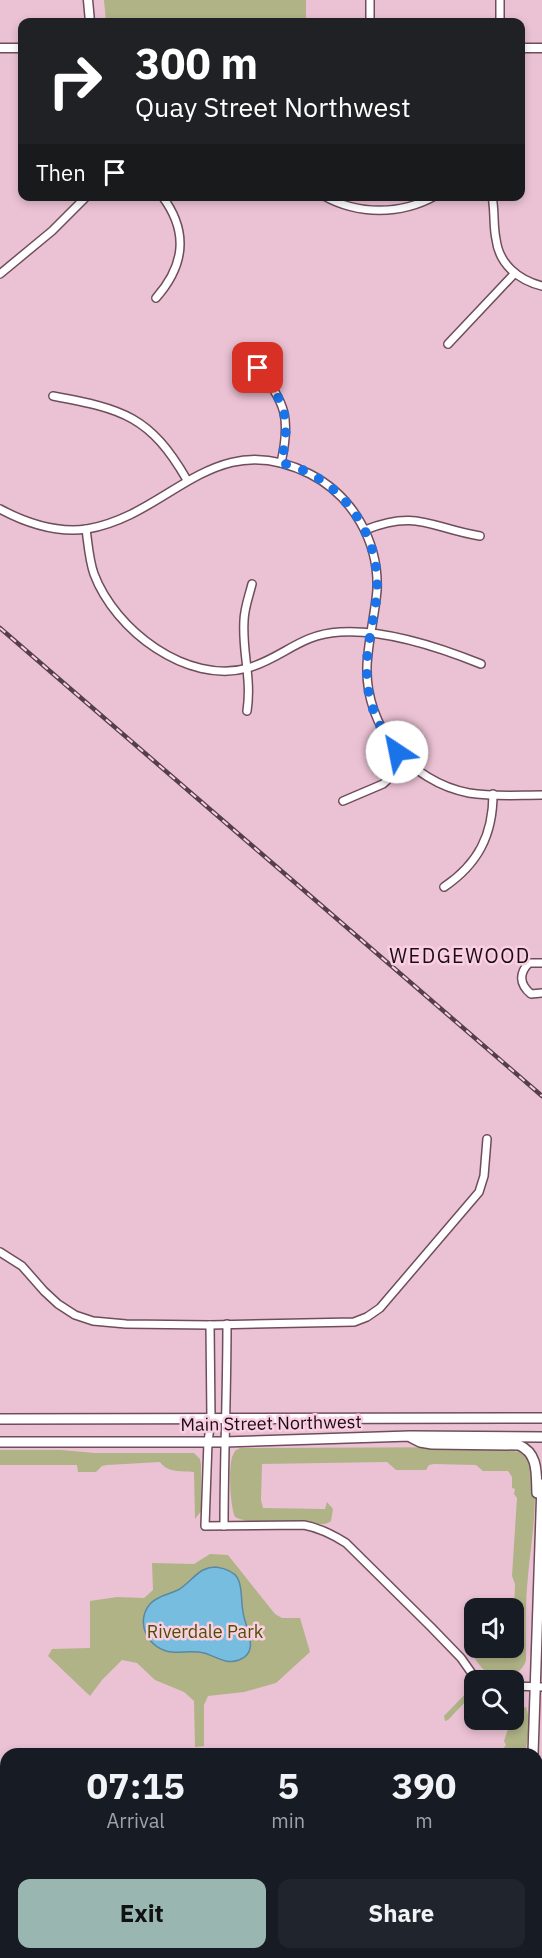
<!DOCTYPE html>
<html lang="en">
<head>
<meta charset="utf-8">
<style>
  :root { --surface:#171b24; --page:#20242c; --text:#f1f3f6; --muted:#9ea1a6; --accent:#99b7b0 }
  body { margin:0; font-family:"IBM Plex Sans",sans-serif; background:var(--page); color:var(--text); height:100vh; display:flex; flex-direction:column; font-size:22px; white-space:nowrap }
  * { box-sizing:border-box; margin:0 }
  p { font-size:20px; color:var(--muted) }
  .icon { flex:none; width:33px; height:33px; fill:none; stroke:currentColor; stroke-width:2; stroke-linecap:round; stroke-linejoin:round }
  .map { position:relative; flex:1; overflow:hidden }
  .panel { position:absolute; left:0px; top:1748px; width:543px; height:212px; display:flex; flex-direction:column; background:var(--surface); border-radius:18px 18px 0 0; box-shadow:0 3px 9px #0003 }
  .panel>* { flex:none }
  .guide { position:absolute; left:18px; top:18px; width:507px; height:183px; border-radius:12px; box-shadow:0 3px 9px #0003; background:#202124; color:#fff; overflow:hidden }
  .fabs { position:absolute; left:464px; top:1598px; display:grid; gap:12px }
  .fabs a { display:grid; place-items:center; width:60px; height:60px; border-radius:12px; background:var(--surface); box-shadow:0 3px 9px #0003; font-size:30px }
  .pin { position:absolute; display:grid; place-items:center; width:51px; height:51px; color:#fff; margin:-26px; border-radius:12px; box-shadow:0 3px 9px #0006 }
  .me { position:absolute; width:66px; margin:-33px; rotate:326deg; stroke-linejoin:round; filter:drop-shadow(0 0 4px #0008) }
  .turn { display:flex; align-items:center; gap:21px; height:126px; padding:0 18px; font-size:27px }
  .turn .icon { width:78px; height:78px; stroke-width:2.5 }
  .turn b { display:block; font-size:42px; line-height:51px }
  .then { display:flex; align-items:center; height:57px; padding:0 18px; background:#0003; gap:12px; font-size:22px }
  .eta { display:flex; justify-content:space-evenly; align-items:center; height:102px; text-align:center }
  .eta b { font-size:36px; font-weight:800; line-height:42px }
  .primary-button { display:flex; gap:12px; margin-top:auto; padding:12px 18px }
  .primary-button a { flex:1; height:69px; border-radius:12px; background:var(--accent); color:#111; font-size:24px; font-weight:800; line-height:69px; text-align:center }
  .primary-button a+a { background:var(--page); color:var(--text) }
  .map>svg:first-child { display:block }
  .green { fill:#b0b386 }
  .water { fill:#77bddf; stroke:#5b88a2; stroke-width:1.5 }
  .lines { fill:none; stroke-linecap:round; stroke-linejoin:round }
  .minor-casing { stroke:#6f4d5c; stroke-width:10 }
  .tertiary-casing { stroke:#6f4d5c; stroke-width:11 }
  .secondary-casing { stroke:#6f4d5c; stroke-width:12 }
  .minor { stroke:#fff; stroke-width:7 }
  .tertiary { stroke:#fff; stroke-width:8 }
  .secondary { stroke:#fff; stroke-width:9 }
  .rail-casing { stroke:#55404a; stroke-width:4.5 }
  .rail { stroke:#f9cfe1; stroke-width:2; stroke-dasharray:7; stroke-linecap:butt }
  .route { stroke:#1a73e8; stroke-width:10; stroke-dasharray:0 18 }
  .labels { text-anchor:middle; dominant-baseline:central; stroke-width:5; stroke-linejoin:round; paint-order:stroke }
  .street-label { font-size:18px; fill:#190c12; stroke:#f9cfe1 }
  .park-label { font-size:18px; fill:#4e5000; stroke:#f9cfe1 }
  .neighbourhood-label { font-size:20px; letter-spacing:1.5px; fill:#190c12; stroke:#f9cfe1 }
</style>
</head>
<body>
<div class="map">
<svg width="542" height="1958" viewBox="0 0 542 1958">
  <rect width="100%" height="100%" fill="#ebc2d4"/>
  <!-- green -->
  <g class="green">
    <polygon points="104,0 306,0 306,22 106,22"/>
    <path d="M486,1447L521,1452C527,1455 531,1459 532,1466C539,1502 531,1541 528,1576C525,1604 526,1632 526,1660C522,1677 499,1680 486,1671C478,1666 474,1656 469,1647L474,1645V1647H513L515,1584L512,1576L517,1498L514,1494L515,1489L512,1488V1477L508,1471H483L476,1465L434,1464L429,1465L426,1470H396L387,1462L262,1464L261,1500L263,1508L325,1509L327,1502L333,1509L331,1521C323,1528 309,1521 298,1521C279,1520 252,1526 235,1517C230,1507 228,1464 233,1455C235,1450 235,1451 240,1448Z"/>
    <path d="M0,1450H61L95,1453H194L200,1459L201,1465V1511L195,1519L194,1472C181,1471 168,1473 160,1462L107,1465L102,1466L96,1472H78L77,1465H0Z"/>
    <polygon points="210,1554 228,1555 275,1614 282,1618 300,1618 310,1652 276,1683 244,1692 208,1696 204,1705 204,1746 195,1747 194,1701 184,1692 155,1680 137,1663 122,1660 102,1680 90,1696 48,1656 52,1649 90,1648 90,1601 117,1597 144,1598 153,1590 152,1563 194,1564"/>
    <polygon points="474,1687 474,1697 467,1700 448,1720 445,1721 444,1716 470,1689"/>
    <path d="M513,1702L520,1704V1708L526,1707C531,1721 528,1739 525,1753H500L506,1745L504,1741L508,1729L500,1719H513Z"/>
    <polygon points="491,1953 522,1953 521,1958 492,1958"/>
  </g>
  <!-- water -->
  <path class="water" d="M216,1567C247,1572 239,1589 243,1612C245,1628 261,1652 239,1660C226,1665 215,1656 204,1653C193,1650 182,1653 172,1652C149,1650 134,1623 150,1604C158,1595 168,1595 178,1590C187,1585 194,1575 203,1570C207,1568 211,1567 216,1567Z"/>
  <g class="lines">
    <defs>
      <g id="minor">
        <polyline points="370,22 370,0"/>
        <polyline points="500,22 500,0"/>
        <path d="M324,196C358,215 401,215 435,196"/>
        <path d="M492,196C495,211 493,225 496,239C499,264 518,280 542,286"/>
        <polyline points="0,274 52,231 87,196"/>
        <path d="M156,298C185,265 189,232 162,196"/>
        <polyline points="448,344 514,274"/>
        <path d="M258,368C286,404 291,418 281,463"/>
        <path d="M53,396C123,409 150,416 187,480"/>
        <path d="M0,509C26,523 57,533 87,529C171,515 213,425 310,474C353,496 379,542 377,590C375,615 368,641 367,666C365,727 410,782 469,793C493,797 518,795 542,795"/>
        <path d="M86,529C88,543 89,560 94,574C115,630 187,685 248,668C283,658 300,634 340,632C386,629 439,647 481,664"/>
        <path d="M365,530C417,509 431,528 480,536"/>
        <path d="M247,711C252,678 242,653 244,621C244,609 249,596 252,584"/>
        <polyline points="343,801 383,784 407,762"/>
        <path d="M444,887C478,864 493,835 493,794"/>
        <path d="M542,963H529C519,973 519,984 531,994L542,993"/>
        <polyline points="0,1252 22,1266 44,1291 58,1304 75,1315 93,1321 126,1324 210,1325 354,1322 367,1317 380,1308 479,1192 484,1176 487,1139"/>
        <path d="M210,1325L211,1419L208,1442L205,1526L304,1525C320,1528 332,1534 346,1543L431,1627L461,1658L473,1675L481,1680"/>
        <path d="M224,1526C224,1458 227,1392 227,1324"/>
        <polyline points="513,1686 542,1687"/>
        <polyline points="0,1865 6,1866"/>
        <polyline points="537,1874 542,1875"/>
        <polyline points="0,1883 6,1885"/>
        <polyline points="537,1883 542,1882"/>
      </g>
      <g id="tertiary">
        <polyline points="88,0 90,22"/>
        <polyline points="0,48 22,48"/>
        <polyline points="520,48 542,48"/>
      </g>
      <g id="secondary">
        <polyline points="0,1419 542,1418"/>
        <path d="M412,1438L420,1442L432,1444L519,1445C539,1454 536,1474 537,1493"/>
        <polyline points="0,1442 224,1442 410,1436 542,1437"/>
        <polyline points="533,1754 542,1484"/>
        <polyline points="529,1958 529,1953"/>
      </g>
    </defs>
    <!-- minor casing -->
    <use href="#minor" class="minor-casing"/>
    <!-- tertiary casing -->
    <use href="#tertiary" class="tertiary-casing"/>
    <!-- secondary casing -->
    <use href="#secondary" class="secondary-casing"/>
    <!-- minor -->
    <use href="#minor" class="minor"/>
    <!-- tertiary -->
    <use href="#tertiary" class="tertiary"/>
    <!-- secondary -->
    <use href="#secondary" class="secondary"/>
    <defs>
      <polyline id="rail" points="0,628 542,1096"/>
    </defs>
    <!-- rail casing -->
    <use href="#rail" class="rail-casing"/>
    <!-- rail -->
    <use href="#rail" class="rail"/>
  </g>
  <g class="lines">
    <!-- route -->
    <path class="route" d="M258,368C286,404 291,418 281,463C339,476 380,531 377,591C375,619 365,648 367,677C368,705 380,730 397,752"/>
  </g>
  <g class="labels">
    <!-- street labels -->
    <g class="street-label">
      <text transform="translate(271 1423) rotate(-1)">Main Street Northwest</text>
    </g>
    <!-- park labels -->
    <g class="park-label">
      <text x="205" y="1631">Riverdale Park</text>
    </g>
    <!-- neighbourhood labels -->
    <g class="neighbourhood-label">
      <text x="460" y="955">WEDGEWOOD</text>
    </g>
  </g>
</svg>
<div class="fabs">
<a><svg class="icon" aria-label="sound" viewBox="0 0 24 24"><path d="M4 9h4l5-4v14l-5-4H4zM17 9q2 3 0 6"/></svg></a>
<a><svg class="icon" aria-label="search" viewBox="0 0 24 24"><circle cx="10" cy="10" r="6"/><path d="M15 15l6 6"/></svg></a>
</div>
<div class="pin" style="left:258px;top:368px;background:#d93025"><svg class="icon" aria-label="arrive" viewBox="0 0 24 24"><path d="M6 21V4h12l-3 4 3 4H6"/></svg></div>
<svg class="me" style="left:397px;top:752px" viewBox="-20 -20 40 40"><circle r="19" fill="#fff"/><path d="M0-13L10 11 0 6-10 11z" fill="#1a73e8"/></svg>
<div class="guide">
<div class="turn"><svg class="icon" aria-label="right" viewBox="0 0 24 24"><path d="M7 20v-9h11M14 6l5 5-5 5"/></svg><div><b>300 m</b>Quay Street Northwest</div></div>
<div class="then">Then<svg class="icon" aria-label="arrive" viewBox="0 0 24 24"><path d="M6 21V4h12l-3 4 3 4H6"/></svg></div>
</div>
<section class="panel">
<div class="eta">
<div><b>07:15</b><p>Arrival</p></div>
<div><b>5</b><p>min</p></div>
<div><b>390</b><p>m</p></div>
</div>
<div class="primary-button"><a>Exit</a><a>Share</a></div>
</section>
</div>
</body>
</html>
